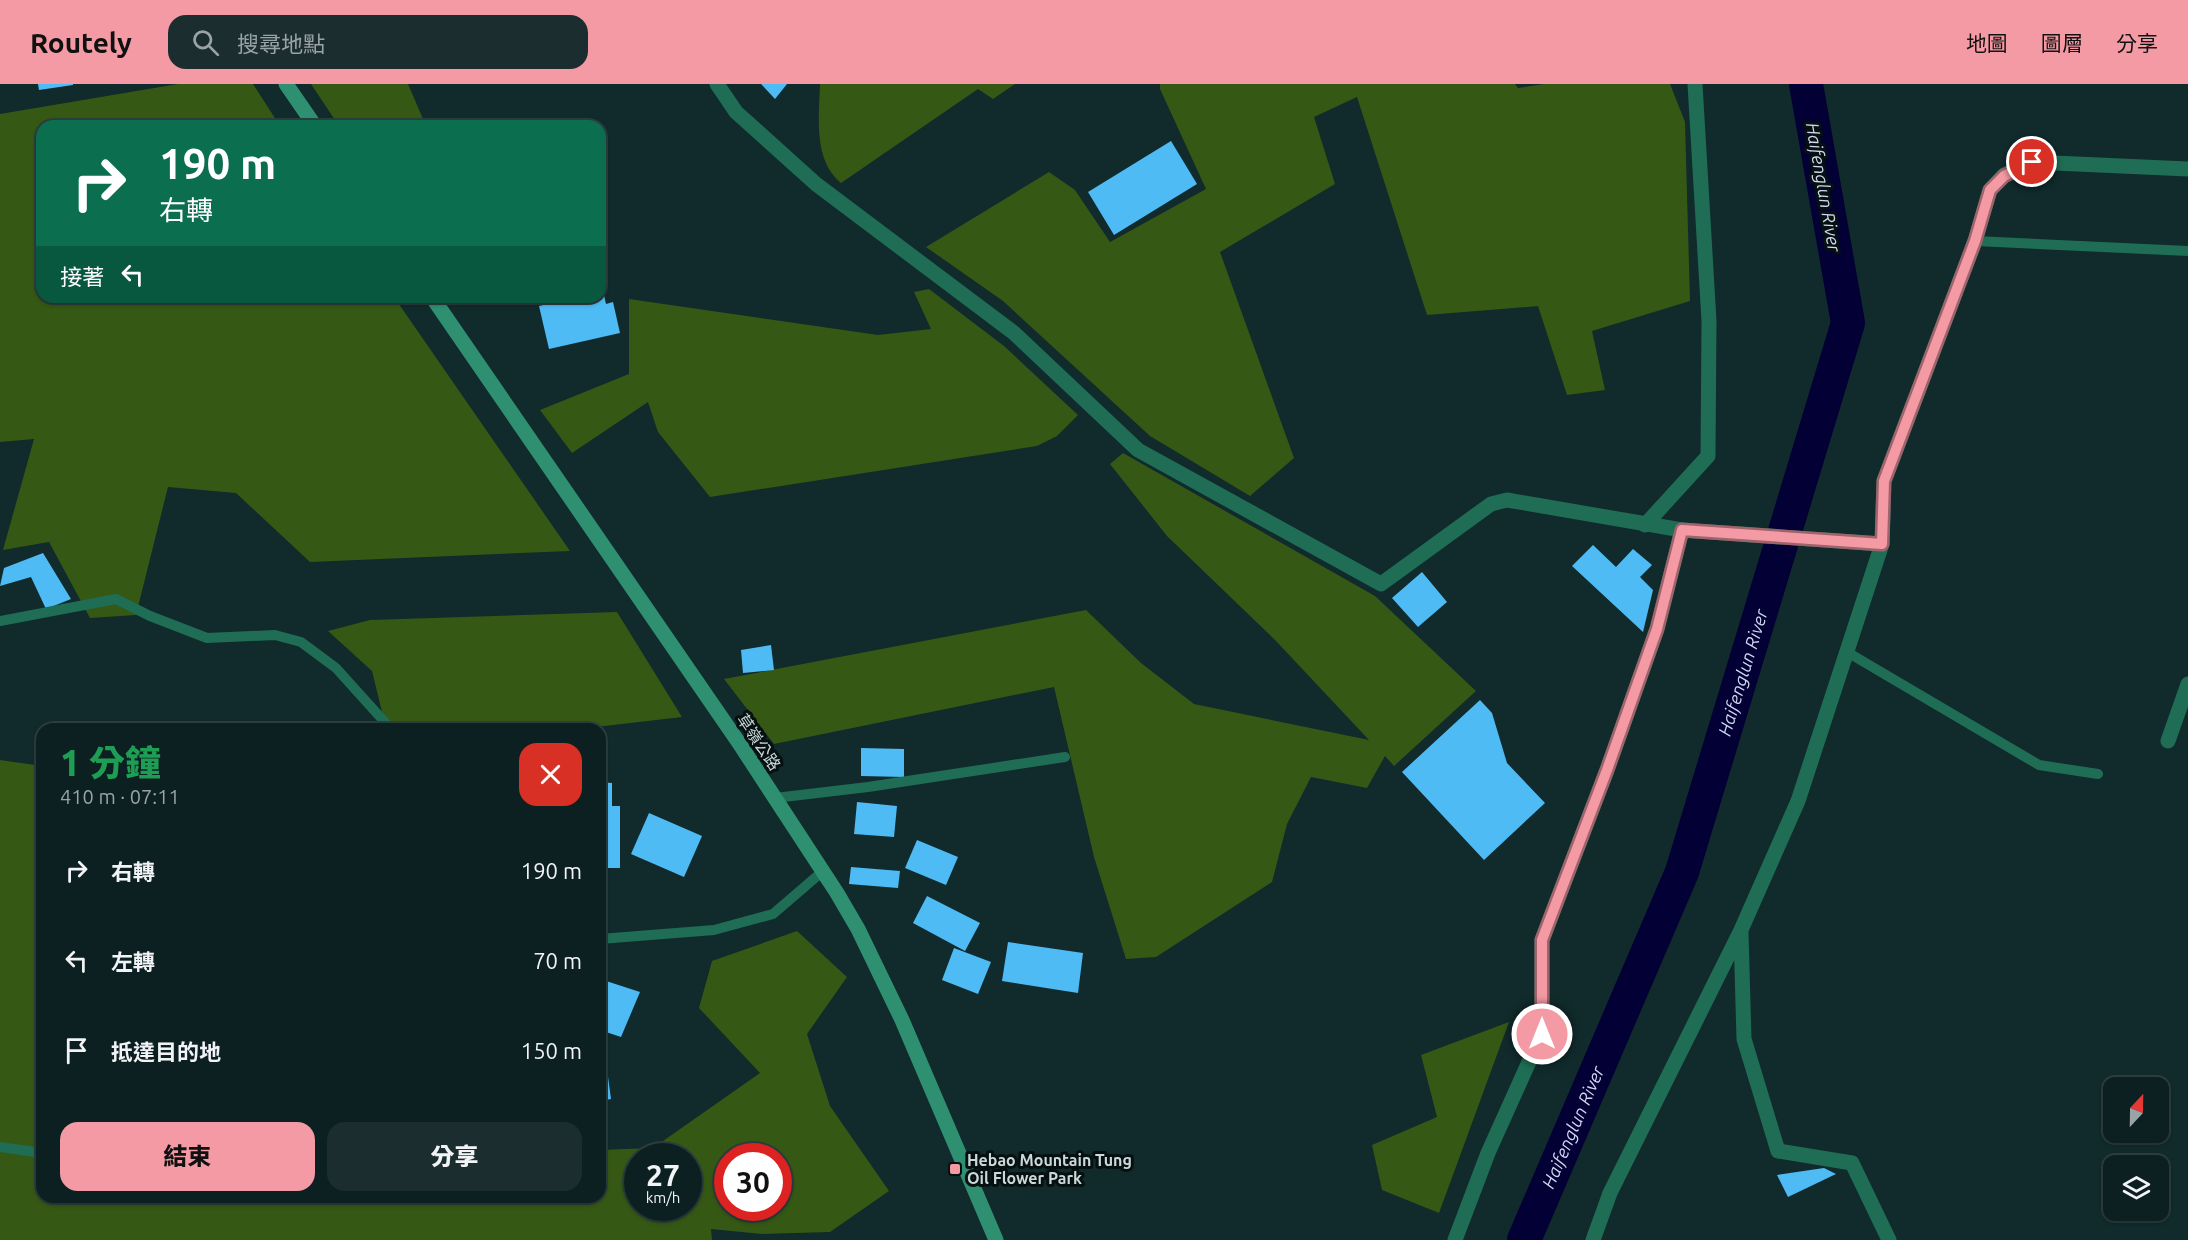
<!DOCTYPE html>
<html lang="zh-TW">
<head>
<meta charset="utf-8">
<style>
  :root { --surface:#0d2021; --page:#1b2d2e; --text:#f1f3f6; --muted:#9aa3a5; --line:#2d3e3f; --accent:#f49aa4 }
  body { margin:0; font-family:Ubuntu,"Noto Sans TC",sans-serif; background:var(--page); color:var(--text); height:100vh; display:flex; flex-direction:column; font-size:22px; white-space:nowrap }
  * { box-sizing:border-box; margin:0 }
  p { font-size:20px; color:var(--muted) }
  .icon { flex:none; width:33px; height:33px; fill:none; stroke:currentColor; stroke-width:2; stroke-linecap:round; stroke-linejoin:round }
  .map { position:relative; flex:1; overflow:hidden }
  .details { position:absolute; left:36px; top:639px; width:570px; height:480px; display:flex; flex-direction:column; background:var(--surface); border-radius:18px; box-shadow:0 2px 4px #0004,0 0 0 2px var(--line) }
  .details>* { flex:none }
  .guide { position:absolute; left:36px; top:36px; width:570px; height:183px; border-radius:18px; box-shadow:0 2px 4px #0004,0 0 0 2px var(--line); background:#0b6e4f; color:#fff; overflow:hidden }
  .needle { width:39px; rotate:22deg }
  .tools { position:absolute; left:2103px; top:993px; display:grid; gap:12px }
  .tools a { display:grid; place-items:center; width:66px; height:66px; border-radius:12px; background:var(--surface); box-shadow:0 2px 4px #0004,0 0 0 2px var(--line); font-size:30px }
  .speed { position:absolute; left:624px; top:1059px; display:flex; gap:12px; font-size:30px; font-weight:700; text-align:center }
  .speed>* { display:grid; place-content:center; width:78px; height:78px; border-radius:50%; background:var(--surface); box-shadow:0 2px 4px #0004,0 0 0 2px var(--line); line-height:1 }
  .speed small { font-size:15px; font-weight:400 }
  .speed .limit { border:9px solid #d22; background:#fff; color:#111 }
  .pin { position:absolute; display:grid; place-items:center; width:51px; height:51px; color:#fff; margin:-26px; border:3px solid #fff; border-radius:50%; box-shadow:0 2px 6px #0007 }
  .me { position:absolute; width:66px; margin:-33px; rotate:0deg; stroke-linejoin:round; filter:drop-shadow(0 0 4px #0008) }
  .turn { display:flex; align-items:center; gap:21px; height:126px; padding:0 24px; font-size:27px }
  .turn .icon { width:78px; height:78px; stroke-width:2.5 }
  .turn b { display:block; font-size:42px; line-height:51px }
  .then { display:flex; align-items:center; height:57px; padding:0 24px; background:#0003; gap:12px; font-size:22px }
  .round { display:grid; place-items:center; flex:none; width:63px; height:63px; border-radius:18px; background:var(--page) }
  .headline { display:flex; align-items:center; justify-content:space-between; height:102px; padding:0 24px }
  h1 { font-size:36px; font-weight:800; line-height:45px; color:#1e9e55 }
  .button { display:flex; gap:12px; margin-top:auto; padding:12px 24px }
  .button a { flex:1; height:69px; border-radius:18px; background:var(--accent); color:#111; font-size:24px; font-weight:800; line-height:69px; text-align:center }
  .button a+a { background:var(--page); color:var(--text) }
  ul { padding:0; list-style:none }
  li { display:flex; align-items:center; gap:18px; height:90px; padding:0 24px }
  li div { flex:1 }
  li b { display:block; font-size:22px }
  li em { font-style:normal }
  header { display:flex; align-items:center; gap:36px; box-sizing:border-box; height:84px; padding:0 30px; background:var(--accent); color:#111 }
  header strong { font-size:28px }
  nav { display:flex; gap:33px; margin-inline-start:auto; font-size:21px }
  .search { width:420px; height:54px; background:var(--page); display:flex; align-items:center; gap:15px; box-sizing:border-box; padding:0 21px; border-radius:18px; color:var(--muted); font-size:22px }
  .map>svg:first-child { display:block }
  .green { fill:#355815; fill-rule:evenodd }
  .lines { fill:none; stroke-linecap:round; stroke-linejoin:round }
  .river { stroke:#030035; stroke-width:34 }
  .building { fill:#4ebbf5 }
  .lane { stroke:#1f6d54; stroke-width:10 }
  .street { stroke:#1f6d54; stroke-width:15 }
  .secondary { stroke:#2f9071; stroke-width:15 }
  .route-casing { stroke:#9f646b; stroke-width:15 }
  .route { stroke:#f49aa4; stroke-width:10 }
  .poi-dot { fill:#f49aa4; stroke:#071011; stroke-width:2 }
  .labels { text-anchor:middle; dominant-baseline:central; stroke-width:6; stroke-linejoin:round; paint-order:stroke }
  .street-label { font-size:16px; fill:#cbd9da; stroke:#071011 }
  .poi-label { font-size:16px; font-weight:bold; fill:#cbd9da; stroke:#071011; text-anchor:start }
  .water-label { font-size:18px; font-style:italic; fill:#d0d8ef; stroke:#071011 }
</style>
</head>
<body>
<header>
<strong>Routely</strong>
<div class="search"><svg class="icon" aria-label="search" viewBox="0 0 24 24"><circle cx="10" cy="10" r="6"/><path d="M15 15l6 6"/></svg>搜尋地點</div>
<nav><a>地圖</a><a>圖層</a><a>分享</a></nav>
</header>
<div class="map">
<svg width="2188" height="1156" viewBox="0 0 2188 1156">
  <rect width="100%" height="100%" fill="#112a2c"/>
  <!-- green -->
  <g class="green">
    <polygon points="178,0 253,0 280,42 42,42 42,213 394,213 570,467 310,478 236,409 168,403 136,531 90,534 49,458 3,466 34,355 0,358 0,30"/>
    <polygon points="311,0 408,0 426,42 339,42"/>
    <path d="M820,0H1015L993,15L978,5L841,99C813,76 819,33 820,0Z"/>
    <polygon points="1160,0 1515,0 1518,4 1544,0 1670,0 1685,38 1690,217 1592,247 1605,306 1567,311 1538,222 1427,231 1357,13 1314,33 1335,100 1220,168 1294,374 1250,412 1150,352 1003,217 926,163 1049,88 1075,106 1110,158 1206,105 1160,5"/>
    <polygon points="929,205 1004,262 1078,331 1057,352 1037,362 710,413 658,348 648,318 572,369 540,326 629,290 629,215 878,251 931,245 914,208"/>
    <polygon points="1123,369 1375,512 1476,607 1394,682 1385,672 1367,704 1311,693 1287,740 1272,798 1156,873 1126,875 1094,773 1054,603 774,660 724,595 1086,526 1141,579 1194,620 1369,656 1275,556 1167,452 1110,380"/>
    <polygon points="617,528 682,633 579,645 389,645 384,636 372,587 328,547 370,536"/>
    <path d="M0,676L42,682V1113H600V1066L653,1064L760,989L699,924L712,877L797,847L847,893L807,950L830,1022L889,1107L830,1148L762,1150L711,1145L712,1156H0ZM638,1072H688V1124H638ZM728,1072H778V1124H728Z"/>
    <polygon points="1509,938 1439,1129 1382,1106 1372,1061 1437,1033 1421,971"/>
  </g>
  <g class="lines">
    <!-- river -->
    <path class="river" id="s1" d="M1524,1156L1682,788L1848,239L1806,0"/>
  </g>
  <!-- building -->
  <g class="building">
    <polygon points="38,0 73,0 73,1 39,6"/>
    <polygon points="761,0 787,0 775,15"/>
    <polygon points="1171,57 1197,100 1114,151 1088,108"/>
    <polygon points="603,207 606,220 613,218 620,249 549,265 539,222 578,213 600,213 600,208"/>
    <polygon points="1593,461 1616,483 1633,465 1652,481 1640,493 1653,506 1643,548 1572,482"/>
    <polygon points="43,469 71,515 46,525 31,493 0,502 4,484"/>
    <polygon points="1422,488 1447,518 1418,543 1392,514"/>
    <polygon points="771,561 774,586 743,589 741,566"/>
    <polygon points="1480,616 1492,629 1507,679 1545,719 1484,776 1402,688"/>
    <polygon points="861,664 904,665 904,693 861,692"/>
    <polygon points="600,698 612,699 612,722 620,722 620,784 600,784"/>
    <polygon points="857,718 897,722 894,753 854,750"/>
    <polygon points="649,729 702,752 684,793 631,770"/>
    <polygon points="917,756 958,773 946,801 905,784"/>
    <polygon points="851,783 900,787 898,804 849,800"/>
    <polygon points="927,812 980,839 965,867 913,839"/>
    <polygon points="1008,858 1083,869 1078,909 1002,897"/>
    <polygon points="954,864 991,878 978,910 942,896"/>
    <polygon points="600,871 608,871 600,890"/>
    <polygon points="600,895 640,908 621,953 600,946"/>
    <polygon points="605,970 611,1015 600,1017 600,971"/>
    <polygon points="1824,1084 1836,1090 1788,1113 1777,1091"/>
  </g>
  <g class="lines">
    <!-- lane -->
    <g class="lane">
      <polyline points="1975,157 2188,167"/>
      <polyline points="0,537 116,515 150,532 207,554 275,551 301,558 336,584 391,645"/>
      <polyline points="1847,568 2039,681 2098,690"/>
      <polyline points="775,714 868,703 1065,673"/>
      <polyline points="600,855 714,846 773,830 823,787"/>
      <polyline points="0,1063 42,1069"/>
    </g>
    <!-- street -->
    <g class="street">
      <polyline points="717,0 736,28 816,100 1014,249 1138,366 1381,500 1491,420 1507,416 1682,446 1882,460"/>
      <polyline points="1645,441 1708,372 1709,237 1695,0"/>
      <polyline points="2168,657 2188,600"/>
      <polyline points="1741,849 1744,955 1778,1067 1852,1079 1889,1156"/>
      <polyline points="1455,1156 1488,1069 1542,949 1542,856 1607,686 1657,545 1682,446"/>
      <polyline points="1593,1156 1610,1109 1741,846 1798,717 1882,460 1884,397 1975,157 1990,106 2004,91 2032,78 2188,85"/>
    </g>
    <!-- secondary -->
    <g class="secondary">
      <polyline points="286,0 315,42"/>
      <polyline points="432,213 739,659 837,809 858,845 902,936 996,1156"/>
    </g>
  </g>
  <g class="lines">
    <defs>
      <polyline id="route" points="1542,950 1542,856 1607,686 1657,545 1682,446 1882,460 1884,397 1975,157 1990,106 2004,92 2032,78"/>
    </defs>
    <!-- route casing -->
    <use href="#route" class="route-casing"/>
    <!-- route -->
    <use href="#route" class="route"/>
  </g>
  <!-- markers -->
  <rect class="poi-dot" x="949" y="1079" width="12" height="12" rx="3"/>
  <g class="labels">
    <!-- street labels -->
    <g class="street-label">
      <text transform="translate(759 658) rotate(56)">草嶺公路</text>
    </g>
    <!-- poi labels -->
    <g class="poi-label">
      <text x="967" y="1076">Hebao Mountain Tung<tspan x="967" dy="18">Oil Flower Park</tspan></text>
    </g>
    <!-- water labels -->
    <g class="water-label">
      <text transform="translate(1824 103) rotate(80)">Haifenglun River</text>
      <text stroke="none"><textPath href="#s1" startOffset="609">Haifenglun River</textPath></text>
      <text stroke="none"><textPath href="#s1" startOffset="123">Haifenglun River</textPath></text>
    </g>
  </g>
</svg>
<div class="tools">
<a><svg class="needle" viewBox="-14 -14 28 28"><path d="M0-13l5 13h-10z" fill="#e53935"/><path d="M0 13l5-13h-10z" fill="#9aa3a5"/></svg></a>
<a><svg class="icon" aria-label="layers" viewBox="0 0 24 24"><path d="M12 4l9 5-9 5-9-5zM3 14l9 5 9-5"/></svg></a>
</div>
<div class="speed"><div>27<small>km/h</small></div><div class="limit">30</div></div>
<div class="pin" style="left:2032px;top:78px;background:#d93025"><svg class="icon" aria-label="arrive" viewBox="0 0 24 24"><path d="M6 21V4h12l-3 4 3 4H6"/></svg></div>
<svg class="me" style="left:1542px;top:950px" viewBox="-20 -20 40 40"><circle r="17" fill="#f49aa4" stroke="#fff" stroke-width="3"/><path d="M0-11L8 9 0 5-8 9z" fill="#fff"/></svg>
<div class="guide">
<div class="turn"><svg class="icon" aria-label="right" viewBox="0 0 24 24"><path d="M7 20v-9h11M14 6l5 5-5 5"/></svg><div><b>190 m</b>右轉</div></div>
<div class="then">接著<svg class="icon" aria-label="left" viewBox="0 0 24 24"><path d="M17 20v-9H6M10 6l-5 5 5 5"/></svg></div>
</div>
<section class="details">
<div class="headline"><div><h1>1 分鐘</h1><p>410 m · 07:11</p></div><a class="round" style="background:#d93025;color:#fff"><svg class="icon" aria-label="close" viewBox="0 0 24 24"><path d="M6 6l12 12M18 6L6 18"/></svg></a></div>
<ul>
<li><svg class="icon" aria-label="right" viewBox="0 0 24 24"><path d="M7 20v-9h11M14 6l5 5-5 5"/></svg><div><b>右轉</b></div><em>190 m</em></li>
<li><svg class="icon" aria-label="left" viewBox="0 0 24 24"><path d="M17 20v-9H6M10 6l-5 5 5 5"/></svg><div><b>左轉</b></div><em>70 m</em></li>
<li><svg class="icon" aria-label="arrive" viewBox="0 0 24 24"><path d="M6 21V4h12l-3 4 3 4H6"/></svg><div><b>抵達目的地</b></div><em>150 m</em></li>
</ul>
<div class="button"><a>結束</a><a>分享</a></div>
</section>
</div>
</body>
</html>
